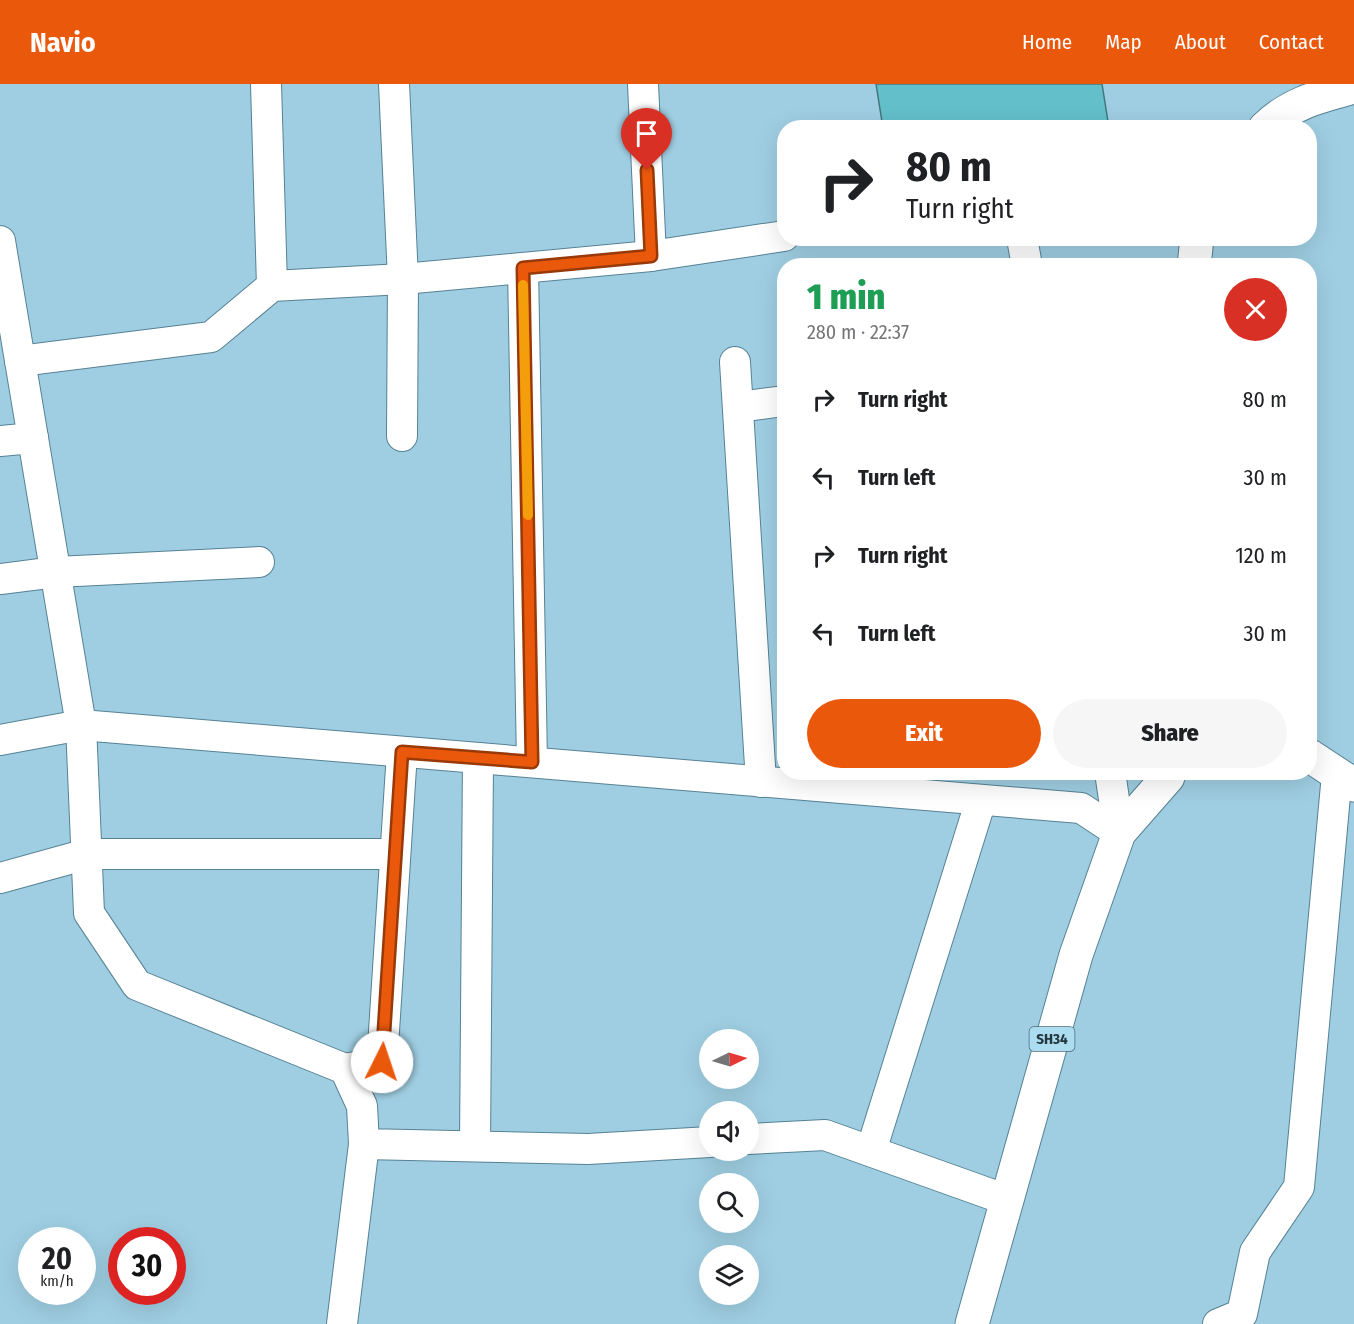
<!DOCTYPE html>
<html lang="en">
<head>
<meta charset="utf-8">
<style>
  :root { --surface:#fff; --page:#f6f6f6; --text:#202124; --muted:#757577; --accent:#ea580c }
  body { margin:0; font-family:"Fira Sans Condensed",sans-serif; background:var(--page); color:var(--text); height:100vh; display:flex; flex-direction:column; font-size:22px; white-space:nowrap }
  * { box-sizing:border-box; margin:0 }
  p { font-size:20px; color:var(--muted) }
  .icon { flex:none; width:33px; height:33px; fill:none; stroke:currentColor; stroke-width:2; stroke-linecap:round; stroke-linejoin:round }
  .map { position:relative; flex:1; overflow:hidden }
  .panel { position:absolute; left:777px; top:174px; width:540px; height:522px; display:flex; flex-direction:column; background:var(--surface); border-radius:24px; box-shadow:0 6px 24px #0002 }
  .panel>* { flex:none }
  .guide { position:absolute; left:777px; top:36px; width:540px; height:126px; border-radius:24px; box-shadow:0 6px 24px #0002; background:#fff; color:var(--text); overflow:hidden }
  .needle { width:39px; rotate:85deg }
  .controls { position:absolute; left:699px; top:945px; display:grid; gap:12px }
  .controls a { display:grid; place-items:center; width:60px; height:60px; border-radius:50%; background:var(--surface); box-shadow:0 6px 24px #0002; font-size:30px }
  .speed { position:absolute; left:18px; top:1143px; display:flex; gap:12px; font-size:30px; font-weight:700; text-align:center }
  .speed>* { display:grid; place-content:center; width:78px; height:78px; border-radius:50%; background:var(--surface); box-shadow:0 6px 24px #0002; line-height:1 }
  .speed small { font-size:15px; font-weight:400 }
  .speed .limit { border:9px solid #d22; background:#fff; color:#111 }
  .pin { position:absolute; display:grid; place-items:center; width:51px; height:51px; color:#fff; margin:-62px -26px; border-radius:50% 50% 50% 0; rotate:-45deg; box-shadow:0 0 6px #0007 }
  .pin .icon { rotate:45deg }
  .me { position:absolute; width:66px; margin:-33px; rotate:4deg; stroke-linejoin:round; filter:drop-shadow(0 0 4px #0008) }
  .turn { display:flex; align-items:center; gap:21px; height:126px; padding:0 30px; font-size:27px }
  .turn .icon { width:78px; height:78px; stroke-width:2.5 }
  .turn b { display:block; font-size:42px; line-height:51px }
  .round { display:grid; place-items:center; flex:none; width:63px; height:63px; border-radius:32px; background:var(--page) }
  .head { display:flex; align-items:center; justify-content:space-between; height:102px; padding:0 30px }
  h1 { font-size:36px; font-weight:800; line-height:45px; color:#1e9e55 }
  .cta { display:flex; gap:12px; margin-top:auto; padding:12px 30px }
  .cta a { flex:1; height:69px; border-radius:36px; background:var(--accent); color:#fff; font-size:24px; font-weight:800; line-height:69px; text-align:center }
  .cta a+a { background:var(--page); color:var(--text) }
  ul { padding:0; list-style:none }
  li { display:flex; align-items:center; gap:18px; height:78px; padding:0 30px }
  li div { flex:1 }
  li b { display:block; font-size:22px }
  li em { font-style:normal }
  header { display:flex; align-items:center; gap:36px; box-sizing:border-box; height:84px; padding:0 30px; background:var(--accent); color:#fff }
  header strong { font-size:28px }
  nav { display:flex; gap:33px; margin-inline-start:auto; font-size:21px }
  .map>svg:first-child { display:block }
  .building { fill:#63c0cb; stroke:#43777d; stroke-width:1.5 }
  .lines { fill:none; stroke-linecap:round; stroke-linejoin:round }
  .minor-casing { stroke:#558294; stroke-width:32 }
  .tertiary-casing { stroke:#558294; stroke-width:35 }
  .primary-casing { stroke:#558294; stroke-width:35 }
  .minor { stroke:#fff; stroke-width:30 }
  .tertiary { stroke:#fff; stroke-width:33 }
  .primary { stroke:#fff; stroke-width:33 }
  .route-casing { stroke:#983908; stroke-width:15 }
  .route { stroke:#ea580c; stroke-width:10 }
  .slow { stroke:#f59e0b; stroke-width:10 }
  .labels { text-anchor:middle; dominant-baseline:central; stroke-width:5; stroke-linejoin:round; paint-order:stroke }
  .shield { fill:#acdcef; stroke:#4d6874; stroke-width:1.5 }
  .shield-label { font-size:15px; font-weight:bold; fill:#24373f }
</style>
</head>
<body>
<header>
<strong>Navio</strong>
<nav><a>Home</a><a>Map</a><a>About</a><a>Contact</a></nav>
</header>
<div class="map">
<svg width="1354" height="1240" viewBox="0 0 1354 1240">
  <rect width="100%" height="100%" fill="#9fcee2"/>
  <!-- building -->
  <polygon class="building" points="876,0 1102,0 1109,44 883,44"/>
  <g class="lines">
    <defs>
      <g id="minor">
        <polyline points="266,0 272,202"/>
        <polyline points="394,0 403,195 402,352"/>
        <polyline points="643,0 651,172"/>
        <polyline points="1022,154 1027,182"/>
        <polyline points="0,157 81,641 89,829 137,901 345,985 362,1022 364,1060 588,1065 710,1058"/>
        <polyline points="523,184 532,678"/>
        <polyline points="20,277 211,253 272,202 403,195 651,172 784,152"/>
        <polyline points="735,278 761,698"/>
        <polyline points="738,323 784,317"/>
        <polyline points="0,357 33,354"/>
        <polyline points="0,495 56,488 259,478"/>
        <polyline points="0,656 81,641 1081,724 1119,749"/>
        <polyline points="1110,688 1119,749"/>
        <polyline points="0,794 87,770 395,770"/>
        <polyline points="345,985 382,978 402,668"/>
        <polyline points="748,1055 825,1051 1007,1116"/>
        <polyline points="475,1062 478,674"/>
        <polyline points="871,1067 981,716"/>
        <polyline points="342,1240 364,1060"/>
        <polyline points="1218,1240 1242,1230 1255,1168 1299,1103 1337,690"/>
      </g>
      <polyline id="tertiary" points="1310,672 1354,701"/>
      <g id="primary">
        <path d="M1265,44C1290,19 1321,12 1354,3"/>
        <polyline points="1194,182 1197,154"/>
        <polyline points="972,1240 1076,871 1119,749 1168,693 1169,688"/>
      </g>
    </defs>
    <!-- minor casing -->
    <use href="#minor" class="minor-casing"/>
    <!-- tertiary casing -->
    <use href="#tertiary" class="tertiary-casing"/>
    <!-- primary casing -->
    <use href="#primary" class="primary-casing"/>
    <!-- minor -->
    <use href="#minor" class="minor"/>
    <!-- tertiary -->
    <use href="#tertiary" class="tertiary"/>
    <!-- primary -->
    <use href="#primary" class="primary"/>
  </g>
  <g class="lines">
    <defs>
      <polyline id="route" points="382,978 402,668 532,678 523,184 651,172 647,86"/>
    </defs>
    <!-- route casing -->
    <use href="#route" class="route-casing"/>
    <!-- route -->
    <use href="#route" class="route"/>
    <!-- slow -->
    <polyline class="slow" points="523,201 528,431"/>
  </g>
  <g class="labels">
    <!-- shield labels -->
    <rect class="shield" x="1029.5" y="943" width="45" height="24" rx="4.5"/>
    <g class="shield-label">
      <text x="1052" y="955">SH34</text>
    </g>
  </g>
</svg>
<div class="controls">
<a><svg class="needle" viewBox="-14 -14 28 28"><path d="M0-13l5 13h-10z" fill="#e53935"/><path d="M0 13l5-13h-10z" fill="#757577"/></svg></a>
<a><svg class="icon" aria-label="sound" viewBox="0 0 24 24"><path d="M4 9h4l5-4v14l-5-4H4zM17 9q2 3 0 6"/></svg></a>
<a><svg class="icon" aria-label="search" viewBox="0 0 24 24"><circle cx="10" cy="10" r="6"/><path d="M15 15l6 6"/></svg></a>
<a><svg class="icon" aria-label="layers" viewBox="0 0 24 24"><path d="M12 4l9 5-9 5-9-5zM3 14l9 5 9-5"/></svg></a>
</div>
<div class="speed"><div>20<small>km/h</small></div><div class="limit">30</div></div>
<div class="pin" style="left:647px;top:86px;background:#d93025"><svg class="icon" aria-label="arrive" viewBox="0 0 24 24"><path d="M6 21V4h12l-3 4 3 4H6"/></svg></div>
<svg class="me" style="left:382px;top:978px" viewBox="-20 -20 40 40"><circle r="19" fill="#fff"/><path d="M0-13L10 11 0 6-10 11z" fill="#ea580c"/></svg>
<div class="guide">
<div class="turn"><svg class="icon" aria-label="right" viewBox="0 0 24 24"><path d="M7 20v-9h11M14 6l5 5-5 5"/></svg><div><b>80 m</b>Turn right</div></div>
</div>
<section class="panel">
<div class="head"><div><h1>1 min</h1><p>280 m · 22:37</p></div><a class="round" style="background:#d93025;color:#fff"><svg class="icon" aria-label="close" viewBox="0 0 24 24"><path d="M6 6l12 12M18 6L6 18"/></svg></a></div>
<ul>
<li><svg class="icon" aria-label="right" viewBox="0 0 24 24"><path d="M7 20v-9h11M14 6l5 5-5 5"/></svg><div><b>Turn right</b></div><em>80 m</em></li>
<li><svg class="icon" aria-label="left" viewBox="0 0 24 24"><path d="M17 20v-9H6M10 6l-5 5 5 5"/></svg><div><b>Turn left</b></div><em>30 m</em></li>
<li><svg class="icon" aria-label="right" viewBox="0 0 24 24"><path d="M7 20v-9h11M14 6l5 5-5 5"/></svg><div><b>Turn right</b></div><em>120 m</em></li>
<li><svg class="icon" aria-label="left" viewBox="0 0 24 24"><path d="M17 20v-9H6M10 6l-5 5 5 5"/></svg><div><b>Turn left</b></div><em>30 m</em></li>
</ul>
<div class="cta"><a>Exit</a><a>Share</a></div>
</section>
</div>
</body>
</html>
